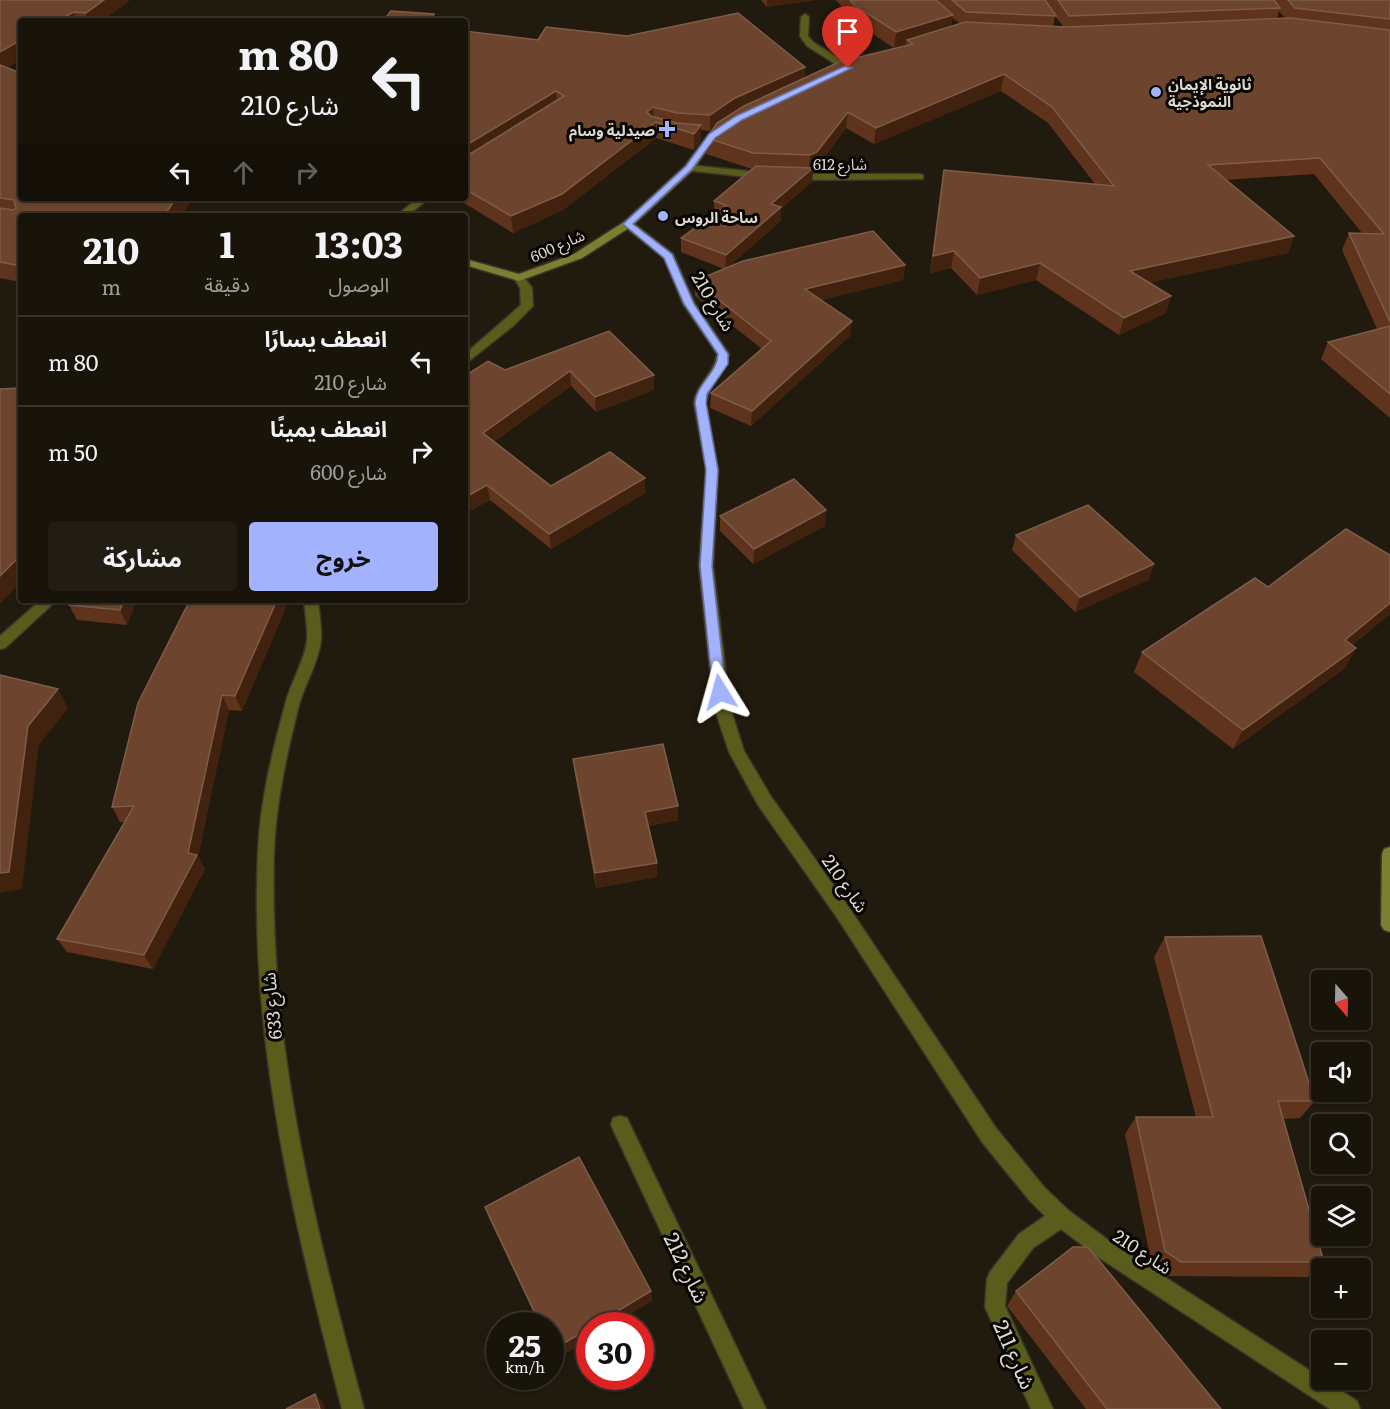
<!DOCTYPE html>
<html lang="ar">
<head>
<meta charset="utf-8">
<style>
  :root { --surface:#19140a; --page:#221d13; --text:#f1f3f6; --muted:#9f9e9c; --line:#37332b; --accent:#a3b2fd }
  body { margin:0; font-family:Literata,"Noto Sans Arabic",serif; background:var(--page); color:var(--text); direction:rtl; height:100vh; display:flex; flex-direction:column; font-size:22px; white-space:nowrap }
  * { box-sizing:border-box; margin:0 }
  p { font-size:20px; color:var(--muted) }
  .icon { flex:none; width:33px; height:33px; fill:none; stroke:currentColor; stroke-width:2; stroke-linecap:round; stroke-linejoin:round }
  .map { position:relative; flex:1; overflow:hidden; direction:ltr }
  .side { position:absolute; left:18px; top:213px; width:450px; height:390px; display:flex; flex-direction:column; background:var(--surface); border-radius:6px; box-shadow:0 2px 4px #0004,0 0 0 2px var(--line); direction:rtl }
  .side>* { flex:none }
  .banner { position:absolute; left:18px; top:18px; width:450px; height:183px; border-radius:6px; box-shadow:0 2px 4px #0004,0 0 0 2px var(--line); direction:rtl; background:#19140a; color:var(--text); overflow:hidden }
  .needle { width:39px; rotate:160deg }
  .controls { position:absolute; left:1311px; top:970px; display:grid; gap:12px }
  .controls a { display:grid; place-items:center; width:60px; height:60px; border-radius:6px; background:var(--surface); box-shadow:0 2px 4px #0004,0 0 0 2px var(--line); font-size:30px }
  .speed { position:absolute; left:486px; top:1312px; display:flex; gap:12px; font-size:30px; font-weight:700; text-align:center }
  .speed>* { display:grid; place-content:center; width:78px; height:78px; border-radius:50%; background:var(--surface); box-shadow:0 2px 4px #0004,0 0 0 2px var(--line); line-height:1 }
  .speed small { font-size:15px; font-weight:400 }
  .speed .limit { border:9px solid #d22; background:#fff; color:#111 }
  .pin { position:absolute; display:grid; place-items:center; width:51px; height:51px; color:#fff; margin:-62px -26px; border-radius:50% 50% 50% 0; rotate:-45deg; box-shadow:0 0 6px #0007 }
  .pin .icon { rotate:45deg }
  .me { position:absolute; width:66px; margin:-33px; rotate:352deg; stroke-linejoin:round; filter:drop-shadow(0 0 4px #0008) }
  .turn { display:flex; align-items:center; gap:21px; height:126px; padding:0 30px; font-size:27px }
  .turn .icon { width:78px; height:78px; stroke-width:2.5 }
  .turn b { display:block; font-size:42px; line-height:51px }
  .lanes { display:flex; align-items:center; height:57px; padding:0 30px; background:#0003; justify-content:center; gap:30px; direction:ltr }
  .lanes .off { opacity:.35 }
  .eta { display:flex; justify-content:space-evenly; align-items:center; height:102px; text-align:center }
  .eta b { font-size:36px; font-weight:700; line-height:42px }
  .button { display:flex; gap:12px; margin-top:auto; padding:12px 30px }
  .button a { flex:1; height:69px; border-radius:6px; background:var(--accent); color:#111; font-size:24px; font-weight:700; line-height:69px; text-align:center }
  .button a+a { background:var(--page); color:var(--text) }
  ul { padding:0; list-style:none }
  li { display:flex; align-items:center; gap:18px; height:90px; padding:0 30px; border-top:2px solid var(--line) }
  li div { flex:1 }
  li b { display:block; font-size:22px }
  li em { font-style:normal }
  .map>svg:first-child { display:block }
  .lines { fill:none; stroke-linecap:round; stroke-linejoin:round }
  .minor-casing { stroke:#3b3529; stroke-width:3 }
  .secondary-casing { stroke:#3b3529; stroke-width:3 }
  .minor { fill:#595c1b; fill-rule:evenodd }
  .secondary { fill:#7c7f2f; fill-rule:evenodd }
  .wall { fill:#5f331c; fill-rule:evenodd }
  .shaded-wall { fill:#41220e }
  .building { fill:#6d452f; stroke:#7e5c48; stroke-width:1.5 }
  .route { fill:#a3b2fd; stroke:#6a74a4; stroke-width:1.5 }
  .poi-dot { fill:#a3b2fd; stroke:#080603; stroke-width:2 }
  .labels { text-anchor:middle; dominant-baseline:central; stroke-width:6; stroke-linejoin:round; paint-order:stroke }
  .far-poi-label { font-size:15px; font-weight:bold; fill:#ddd8d0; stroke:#080603; text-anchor:start }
  .far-street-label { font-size:15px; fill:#ddd8d0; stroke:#080603 }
  .street-label { font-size:18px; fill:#ddd8d0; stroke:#080603 }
  .near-street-label { font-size:21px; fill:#ddd8d0; stroke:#080603 }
</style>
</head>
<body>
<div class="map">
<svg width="1390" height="1409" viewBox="0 0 1390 1409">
  <rect width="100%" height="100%" fill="#211a0e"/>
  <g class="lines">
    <defs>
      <g id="minor">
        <polygon points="805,14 809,17 808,36 813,42 851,66 851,70 845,70 807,46 800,36 801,17"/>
        <polygon points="689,165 767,173 772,176 767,179 685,170 684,168"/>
        <polygon points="919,174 923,175 923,179 794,180 789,177 794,174"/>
        <polygon points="418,198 429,198 407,216 396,216"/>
        <path d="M624,222H632L673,254L695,304L729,354C727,373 708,384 706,403L718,470L713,566L730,707L744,751L770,795L850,909L996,1128L1044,1187L1068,1210L1112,1243L1357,1401L1360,1409H1330L1098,1257L1061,1229L1033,1248L1007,1283L1005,1306L1053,1409H1031L985,1307L987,1279L990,1272L1019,1234L1045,1216L1030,1201L982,1142L838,919L758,805L729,752L714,707L699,566L706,470L694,403C696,384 715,373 717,354L683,304L664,258L624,226Z"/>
        <polygon points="519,275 523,276 532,288 533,306 513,326 465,364 465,354 521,305 520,288 514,278"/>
        <polygon points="41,600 57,600 5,648 0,649 0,636"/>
        <path d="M304,600H318C319,613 322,627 321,641C318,663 305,684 299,705C287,753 276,802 274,852C268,1042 315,1227 364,1409H342C295,1226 249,1042 258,852C260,802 272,753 285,705C290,683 304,663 307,641C308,627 305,613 304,600Z"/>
        <polygon points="620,1116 627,1118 766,1409 744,1409 611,1125 613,1118"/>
      </g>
      <g id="secondary">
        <polygon points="718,128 726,130 715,138 693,170 632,226 582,258 519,281 465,265 465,259 519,274 574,254 624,222 685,166 709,134"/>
        <polygon points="1390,847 1390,932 1384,930 1381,925 1382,854 1384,849"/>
      </g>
    </defs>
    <!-- minor casing -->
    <use href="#minor" class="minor-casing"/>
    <!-- secondary casing -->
    <use href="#secondary" class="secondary-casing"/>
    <!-- minor -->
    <use href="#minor" class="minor"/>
    <!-- secondary -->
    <use href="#secondary" class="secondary"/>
  </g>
  <!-- wall -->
  <g class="wall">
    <polygon points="0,0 129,0 129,1 102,21 21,21 21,60 6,68 21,216 21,282 0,278"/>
    <polygon points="761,0 815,0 767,7"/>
    <path d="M836,0H1390V418L1321,359L1328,342L1377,329L1342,250L1349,233H1362L1314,174L1226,180L1294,236L1288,253L1150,282L1171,296L1166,313L1119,335L1036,280L977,295L951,268L930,273L941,187L1095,184L1048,123L1001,91L874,144L846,128L816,169L813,170L812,182L781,209V221L727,268L905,265L903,280L821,300L850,336L751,426L710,408L711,393L762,349L695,296V281L724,269L681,252V238L714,214V201L752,169L706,154L707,138L713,129L710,131L701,130V141L694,150L656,138L563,210L513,233L456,198H465V31L538,40L805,67L804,78L906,45V44L894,48L853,21ZM1279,11L1285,18H1277ZM1055,16L1063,26H1053ZM952,18L958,22L959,23L951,26Z"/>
    <polygon points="386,198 408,198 403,202"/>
    <polygon points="609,331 654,390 596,412 571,386 494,442 551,486 645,493 551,549 490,500 468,512 465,509 465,376 505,370"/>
    <polygon points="720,516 825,526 753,564 720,531"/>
    <polygon points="1016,535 1154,564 1148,580 1075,612 1012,550"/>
    <polygon points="1390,555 1390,614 1352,645 1345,668 1233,749 1134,672 1142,652 1268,587"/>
    <polygon points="137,600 127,625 77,620 69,605"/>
    <polygon points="190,600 283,600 286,607 242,711 229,710 198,856 205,869 153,969 67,952 57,939 125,822 120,822 112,807"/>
    <polygon points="573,759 678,806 678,820 648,826 657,877 596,888 575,774"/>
    <polygon points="1165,937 1315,1101 1300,1118 1283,1119 1324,1262 1308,1277 1168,1276 1152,1266 1125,1134 1136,1117 1196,1117 1154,957"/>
    <polygon points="485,1207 651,1291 652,1301 590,1326 590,1339 555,1359 550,1349 550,1326 540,1326 489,1218"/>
    <polygon points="1016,1291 1221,1409 1086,1409 1007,1306"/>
  </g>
  <!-- shaded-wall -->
  <g class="shaded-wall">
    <polygon points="104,0 129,0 129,1 102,21 88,21 86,13"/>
    <polygon points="767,0 815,0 767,7"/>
    <polygon points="74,12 77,21 57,21"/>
    <polygon points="434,14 435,21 430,21"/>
    <polygon points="953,15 951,30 907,40 906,44 894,48 896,32"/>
    <polygon points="21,40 21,60 0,71 0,52"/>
    <polygon points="805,67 804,82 735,114 710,131 710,115 735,98"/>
    <polygon points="1004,74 1001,91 874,144 876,128"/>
    <polygon points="556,91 557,107 465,163 465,146"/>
    <polygon points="653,107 654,123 647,112"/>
    <polygon points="848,112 846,128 816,169 813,170 812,182 781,209 781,221 725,270 726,255 771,204 809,172 810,155"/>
    <polygon points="656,122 656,138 563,210 513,233 511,216"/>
    <polygon points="701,125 701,141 694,150 694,134"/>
    <polygon points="176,198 193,198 181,216 164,216"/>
    <polygon points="402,198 408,198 403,202"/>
    <polygon points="1294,236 1288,253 1126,288 1130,271"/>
    <polygon points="954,251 951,268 930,273 933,256"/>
    <polygon points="1040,263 1036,280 977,295 980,278"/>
    <polygon points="905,265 903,280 804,304 805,289"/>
    <polygon points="1171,296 1166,313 1119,335 1124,318"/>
    <polygon points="465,315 467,330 465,332"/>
    <polygon points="852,321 850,336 751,426 752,411"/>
    <polygon points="570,371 571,386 485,448 483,433"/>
    <polygon points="654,375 654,390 596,412 595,397"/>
    <polygon points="645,478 645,493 551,549 549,534"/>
    <polygon points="487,485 490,500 468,512 466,497"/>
    <polygon points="826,510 825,526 753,564 754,549"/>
    <polygon points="21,555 21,582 0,604 0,576"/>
    <polygon points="1154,564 1148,580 1075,612 1080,597"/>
    <polygon points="124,600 137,600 127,625 120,610"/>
    <polygon points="277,600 283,600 286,607 242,711 235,696"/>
    <polygon points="1390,603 1390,614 1333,660 1345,640"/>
    <polygon points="1356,648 1345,668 1233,749 1243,730"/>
    <polygon points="58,689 68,708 39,745 22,889 0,893 0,873 28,726"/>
    <polygon points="222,695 229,710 198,856 205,869 153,969 144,955 188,853"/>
    <polygon points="678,806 678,820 646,826 645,812"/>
    <polygon points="657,863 657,877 596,888 595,873"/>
    <polygon points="651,1291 652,1301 610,1326 593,1326"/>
    <polygon points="590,1328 590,1339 555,1359 552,1350"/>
    <polygon points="315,1394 323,1402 325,1409 320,1409"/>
  </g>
  <!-- building -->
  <g class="building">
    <polygon points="0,0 104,0 86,13 74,12 57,21 21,21 21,40 0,52"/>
    <polygon points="850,0 936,0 953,15 896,32 854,5"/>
    <polygon points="952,0 1045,0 1056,16 966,12"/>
    <polygon points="1058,0 1274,0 1280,8 1069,16"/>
    <polygon points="1288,0 1390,0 1390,19 1295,8"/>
    <polygon points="391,11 434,14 430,21 383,21"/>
    <polygon points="738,13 805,67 735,98 710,115 677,113 653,107 647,112 651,116 676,123 701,125 694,134 656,122 562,194 511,216 465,189 465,157 564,96 556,91 465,146 465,31 538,40 546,27 627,36"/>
    <polygon points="1291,18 1390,30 1390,322 1349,233 1384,234 1320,158 1208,165 1294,236 1130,271 1171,296 1124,318 1040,263 980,278 954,251 933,256 944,170 1114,186 1052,107 1004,74 876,128 848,112 817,152 810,155 753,153 707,138 717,123 744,106 839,62 913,44 907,40 965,22 1066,27"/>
    <polygon points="0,65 21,73 21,198 176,198 164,216 21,216 21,266 0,262 0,208 13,210 16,208 14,200 0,198"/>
    <polygon points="756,166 813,168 771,204 781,207 726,255 681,238 726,205 714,201"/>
    <polygon points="873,231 905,265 805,289 852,321 752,411 711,393 771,341 695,281 743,261"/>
    <polygon points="1390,326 1390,394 1328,342"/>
    <polygon points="609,331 654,375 595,397 570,371 483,433 551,486 610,452 645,478 549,534 487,485 466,497 465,496 465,376 488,361 505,370"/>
    <polygon points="21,388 21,555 0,576 0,389"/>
    <polygon points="794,479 826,510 754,549 720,516"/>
    <polygon points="1088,505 1154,564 1080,597 1016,535"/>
    <polygon points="1346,529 1390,555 1390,603 1345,640 1356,648 1243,730 1142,652 1255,578 1268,587"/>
    <polygon points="72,600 124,600 120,610 69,605"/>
    <polygon points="190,600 277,600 235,696 222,695 188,853 197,855 144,955 57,939 134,806 112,807 138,703"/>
    <polygon points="0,675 58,689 28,726 9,872 0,873"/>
    <polygon points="663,744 678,806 645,812 657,863 595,873 573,759"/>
    <polygon points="1261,936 1315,1101 1278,1101 1324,1262 1181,1262 1165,1251 1136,1117 1213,1117 1165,937"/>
    <polygon points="579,1157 651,1291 593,1326 590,1326 590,1328 552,1350 550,1346 550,1326 541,1326 485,1207"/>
    <polygon points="1073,1247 1088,1247 1221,1409 1107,1409 1016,1291"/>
    <polygon points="315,1394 320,1409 286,1409"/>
  </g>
  <!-- route -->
  <path class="route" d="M845,66L852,68L742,120L715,138L692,169L633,224L672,254L694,304L728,354V364L707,394L706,403L718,470L712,566L726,692L720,698L713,692L700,566L706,470L695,403C697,383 717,374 718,354L684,304L664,258L623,224L686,166L709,134L736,116Z"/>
  <!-- markers -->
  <g class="poi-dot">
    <circle cx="1156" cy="92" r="6"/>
    <path d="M664 120h6v6h6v6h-6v6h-6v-6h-6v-6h6z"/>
    <circle cx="663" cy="216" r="6"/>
  </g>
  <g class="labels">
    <!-- far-poi labels -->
    <g class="far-poi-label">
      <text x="1168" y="83">ثانوية الإيمان<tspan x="1168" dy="17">النموذجية</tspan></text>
      <text x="655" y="129" text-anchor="end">صيدلية وسام</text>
      <text x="675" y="216">ساحة الروس</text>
    </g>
    <!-- far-street labels -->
    <g class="far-street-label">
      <text x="840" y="163">شارع 612</text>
      <text transform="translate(557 245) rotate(-24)">شارع 600</text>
    </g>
    <!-- street labels -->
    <g class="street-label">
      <text transform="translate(714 301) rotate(59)">شارع 210</text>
      <text transform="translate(846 883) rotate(55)">شارع 210</text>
      <text transform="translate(271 1006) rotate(-96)">شارع 633</text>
      <text transform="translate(1143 1251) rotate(33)">شارع 210</text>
    </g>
    <!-- near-street labels -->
    <g class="near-street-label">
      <text transform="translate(688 1267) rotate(64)">شارع 212</text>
      <text transform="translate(1016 1354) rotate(66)">شارع 211</text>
    </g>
  </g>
</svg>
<div class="controls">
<a><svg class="needle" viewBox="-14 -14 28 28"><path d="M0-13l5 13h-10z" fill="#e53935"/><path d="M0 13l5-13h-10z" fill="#9f9e9c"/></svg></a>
<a><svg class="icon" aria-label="sound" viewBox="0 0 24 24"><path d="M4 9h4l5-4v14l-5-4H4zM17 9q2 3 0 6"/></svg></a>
<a><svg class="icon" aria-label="search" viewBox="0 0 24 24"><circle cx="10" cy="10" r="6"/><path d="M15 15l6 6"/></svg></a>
<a><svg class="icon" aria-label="layers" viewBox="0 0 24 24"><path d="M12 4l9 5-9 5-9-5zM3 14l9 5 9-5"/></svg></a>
<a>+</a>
<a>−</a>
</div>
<div class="speed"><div>25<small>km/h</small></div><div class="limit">30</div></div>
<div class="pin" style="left:848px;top:68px;background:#d93025"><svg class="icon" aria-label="arrive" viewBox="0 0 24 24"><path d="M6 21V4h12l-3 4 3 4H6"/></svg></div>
<svg class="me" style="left:720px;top:692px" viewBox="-20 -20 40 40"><path d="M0-17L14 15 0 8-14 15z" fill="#a3b2fd" stroke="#fff" stroke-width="4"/></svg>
<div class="banner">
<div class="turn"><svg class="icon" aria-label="left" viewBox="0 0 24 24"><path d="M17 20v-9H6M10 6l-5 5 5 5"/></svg><div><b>80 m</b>شارع 210</div></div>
<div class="lanes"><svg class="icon" aria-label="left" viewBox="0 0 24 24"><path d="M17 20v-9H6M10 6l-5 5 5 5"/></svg><svg class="icon off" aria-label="ahead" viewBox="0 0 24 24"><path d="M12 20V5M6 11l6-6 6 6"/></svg><svg class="icon off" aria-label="right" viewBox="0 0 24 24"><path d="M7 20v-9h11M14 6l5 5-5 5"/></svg></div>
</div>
<section class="side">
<div class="eta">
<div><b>13:03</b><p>الوصول</p></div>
<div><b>1</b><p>دقيقة</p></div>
<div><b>210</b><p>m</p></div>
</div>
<ul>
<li><svg class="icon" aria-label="left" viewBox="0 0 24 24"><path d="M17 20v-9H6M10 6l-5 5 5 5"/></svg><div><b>انعطف يسارًا</b><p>شارع 210</p></div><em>80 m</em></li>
<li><svg class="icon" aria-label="right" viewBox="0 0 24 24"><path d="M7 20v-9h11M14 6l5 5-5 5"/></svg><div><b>انعطف يمينًا</b><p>شارع 600</p></div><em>50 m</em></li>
</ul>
<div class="button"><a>خروج</a><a>مشاركة</a></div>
</section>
</div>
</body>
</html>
